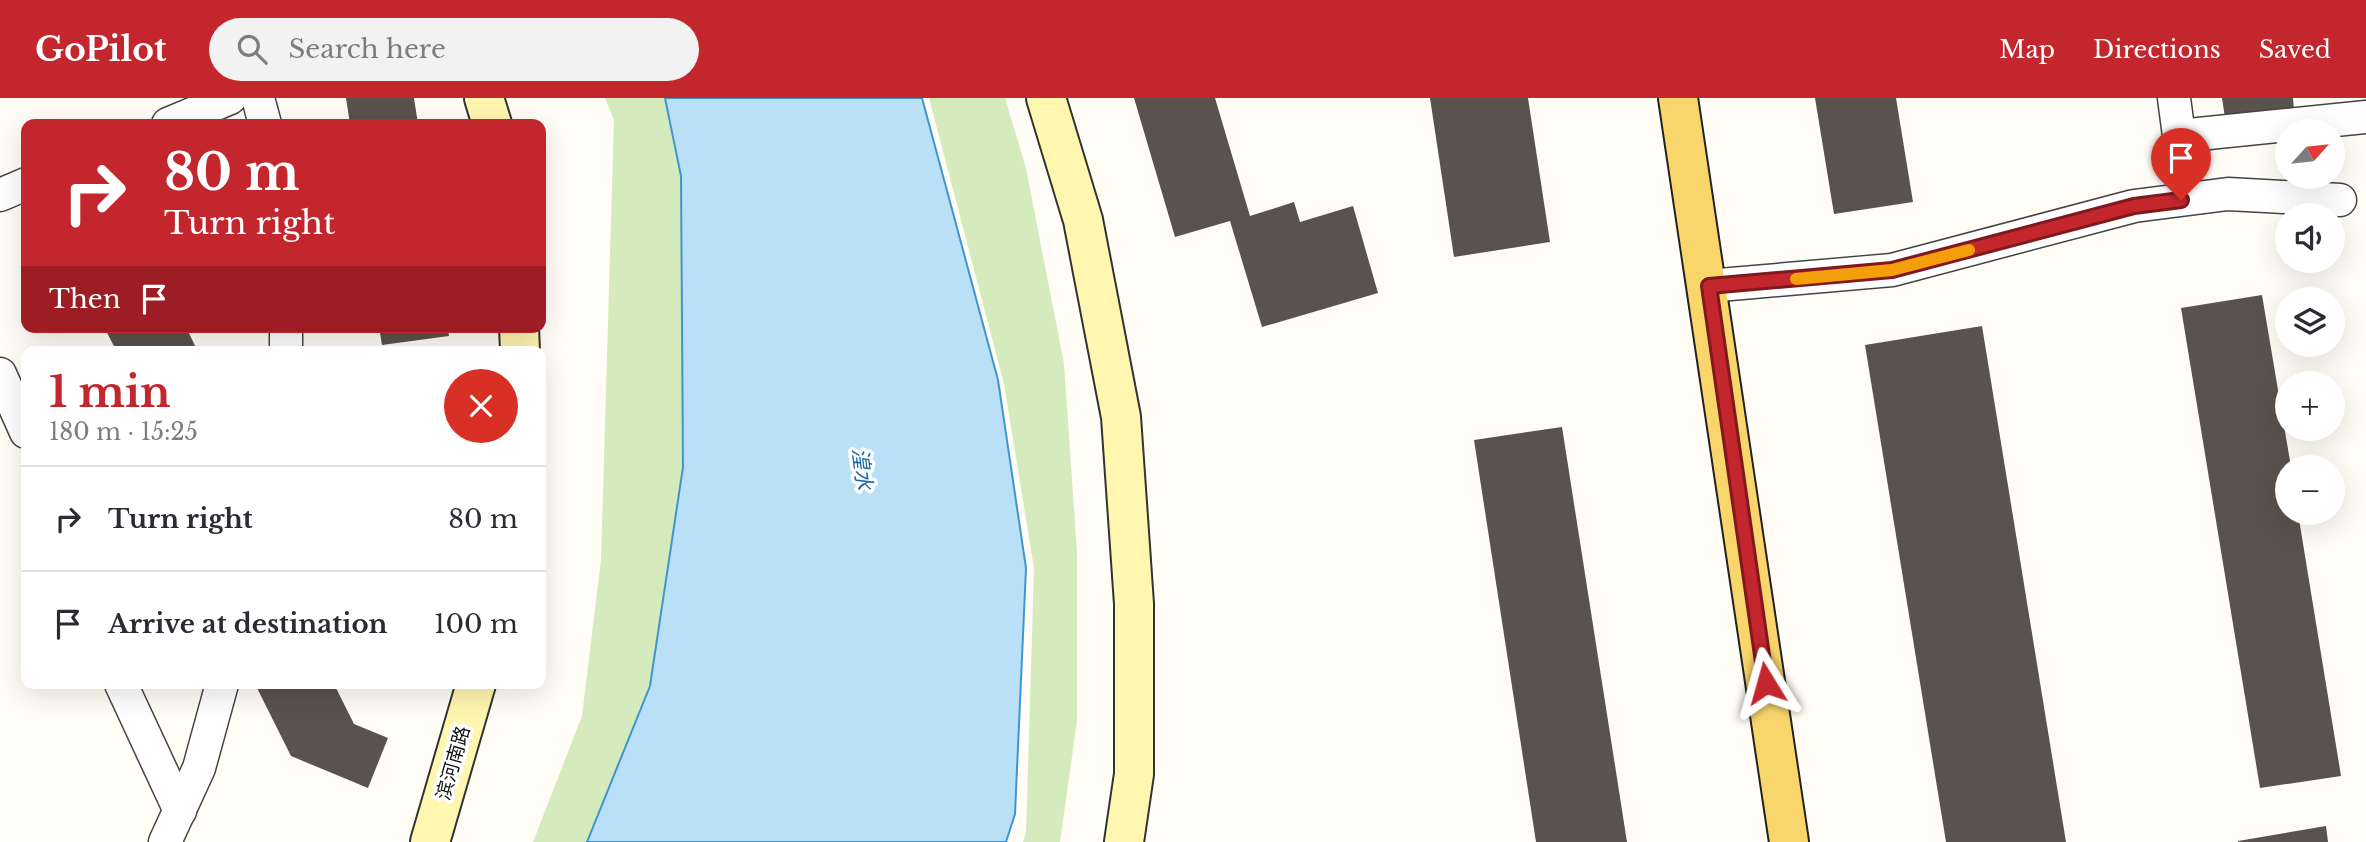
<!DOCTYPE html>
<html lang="en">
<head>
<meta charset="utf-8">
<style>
  :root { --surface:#fff; --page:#f2f2f3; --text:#2b2b33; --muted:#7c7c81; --line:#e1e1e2; --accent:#c4262e }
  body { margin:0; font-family:"Libre Baskerville","Noto Sans SC",serif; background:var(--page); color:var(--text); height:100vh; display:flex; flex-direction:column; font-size:26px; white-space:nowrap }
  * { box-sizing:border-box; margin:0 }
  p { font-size:23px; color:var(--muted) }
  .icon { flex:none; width:38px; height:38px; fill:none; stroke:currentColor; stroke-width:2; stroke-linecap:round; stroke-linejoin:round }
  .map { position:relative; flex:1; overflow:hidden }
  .drawer { position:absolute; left:21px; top:248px; width:525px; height:343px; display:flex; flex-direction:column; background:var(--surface); border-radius:14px; box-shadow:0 7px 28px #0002 }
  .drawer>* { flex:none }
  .top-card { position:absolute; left:21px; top:21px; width:525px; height:214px; border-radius:14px; box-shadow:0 7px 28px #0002; background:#c4262e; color:#fff; overflow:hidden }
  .needle { width:46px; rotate:63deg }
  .fabs { position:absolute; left:2275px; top:21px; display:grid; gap:14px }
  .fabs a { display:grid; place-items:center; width:70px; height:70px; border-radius:50%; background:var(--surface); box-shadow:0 7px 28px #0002; font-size:35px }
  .pin { position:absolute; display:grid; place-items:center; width:60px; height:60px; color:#fff; margin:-72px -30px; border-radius:50% 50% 50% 0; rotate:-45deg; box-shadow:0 0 7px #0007 }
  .pin .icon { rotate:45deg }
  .me { position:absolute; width:77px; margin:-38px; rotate:352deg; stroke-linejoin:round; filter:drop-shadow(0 0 5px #0008) }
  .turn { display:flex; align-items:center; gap:24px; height:147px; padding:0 28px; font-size:32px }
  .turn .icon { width:91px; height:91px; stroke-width:2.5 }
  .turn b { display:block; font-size:49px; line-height:60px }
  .then { display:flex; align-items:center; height:66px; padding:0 28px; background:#0003; gap:14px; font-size:26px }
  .round { display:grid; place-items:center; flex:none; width:74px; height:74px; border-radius:37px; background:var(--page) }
  .summary { display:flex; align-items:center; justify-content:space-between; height:119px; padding:0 28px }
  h1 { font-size:42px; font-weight:800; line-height:52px; color:var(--accent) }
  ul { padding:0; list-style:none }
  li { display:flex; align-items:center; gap:21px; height:105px; padding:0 28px; border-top:2px solid var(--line) }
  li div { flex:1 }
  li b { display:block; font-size:26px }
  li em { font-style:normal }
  header { display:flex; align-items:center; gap:42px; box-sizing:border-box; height:98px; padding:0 35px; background:var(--accent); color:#fff }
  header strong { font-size:33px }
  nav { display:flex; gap:38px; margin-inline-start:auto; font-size:24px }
  .search { width:490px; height:63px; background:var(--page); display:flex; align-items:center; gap:18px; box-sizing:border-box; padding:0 24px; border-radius:38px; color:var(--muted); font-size:26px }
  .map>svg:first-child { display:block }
  .green { fill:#d5ebbd }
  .water { fill:#b9e0f7; stroke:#3f96cf; stroke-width:2 }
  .building { fill:#5a524d }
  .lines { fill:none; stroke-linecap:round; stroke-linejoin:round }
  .street-casing { stroke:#444; stroke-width:35 }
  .secondary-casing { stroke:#333; stroke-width:42 }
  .primary-casing { stroke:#222; stroke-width:42 }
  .street { stroke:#fff; stroke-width:32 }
  .secondary { stroke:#fff6b0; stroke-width:38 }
  .primary { stroke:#f9d66b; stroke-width:38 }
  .route-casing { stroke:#7f191e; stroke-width:18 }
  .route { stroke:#c4262e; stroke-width:12 }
  .slow { stroke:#f59e0b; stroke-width:12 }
  .labels { text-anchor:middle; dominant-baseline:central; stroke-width:7; stroke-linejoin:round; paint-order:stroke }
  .street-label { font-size:19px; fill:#111; stroke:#fff }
  .water-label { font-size:21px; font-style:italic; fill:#1768a6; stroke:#fff }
</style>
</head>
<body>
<header>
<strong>GoPilot</strong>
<div class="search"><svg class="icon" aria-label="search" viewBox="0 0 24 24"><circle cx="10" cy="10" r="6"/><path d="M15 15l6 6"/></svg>Search here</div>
<nav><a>Map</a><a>Directions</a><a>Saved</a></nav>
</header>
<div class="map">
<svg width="2366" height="744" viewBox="0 0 2366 744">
  <rect width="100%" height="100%" fill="#fffdf5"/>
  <!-- green -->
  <g class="green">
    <polygon points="605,0 683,0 700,364 668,583 602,744 533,744 582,618 601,462 614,22"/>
    <polygon points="929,0 1005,0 1026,70 1064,266 1077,454 1077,623 1060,744 1023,744 1026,735 1034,470 1004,286"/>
  </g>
  <!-- water -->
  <polygon class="water" points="665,0 922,0 998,282 1026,470 1015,716 1006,744 587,744 650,588 683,369 681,78"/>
  <!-- building -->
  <g class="building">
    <polygon points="346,0 414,0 418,26 350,26"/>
    <polygon points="1134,0 1215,0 1250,118 1294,104 1300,124 1353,108 1378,195 1262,229 1230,123 1175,139"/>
    <polygon points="1430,0 1528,0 1550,144 1454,159"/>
    <polygon points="1815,0 1896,0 1913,104 1834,116"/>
    <polygon points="2222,0 2293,0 2294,12 2225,20"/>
    <polygon points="2262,197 2291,369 2287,369 2287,415 2298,415 2341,678 2260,690 2181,210"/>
    <polygon points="1982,228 2066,744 1946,744 1865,247"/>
    <polygon points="104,229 186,229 198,254 117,254"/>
    <polygon points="379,229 448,229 449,238 382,247"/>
    <polygon points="1562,329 1627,744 1536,744 1474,342"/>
    <polygon points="255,586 334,586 354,626 388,640 368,690 291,658"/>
    <polygon points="2326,728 2328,744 2238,744 2238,743"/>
  </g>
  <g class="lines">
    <defs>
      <g id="street">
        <polyline points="258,0 265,26"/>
        <polyline points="2174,0 2179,38 2366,19"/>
        <polyline points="168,26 230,0"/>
        <polyline points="0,97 26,86"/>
        <polyline points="1708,188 1892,172 2134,108 2228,96 2340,102"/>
        <polyline points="286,229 286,254"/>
        <polyline points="0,276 26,334"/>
        <polyline points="121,586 180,713"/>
        <polyline points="165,744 199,670 222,586"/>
      </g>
      <g id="secondary">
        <polyline points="484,0 492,26"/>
        <polyline points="1046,0 1083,122 1121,319 1134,506 1134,676 1124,744"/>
        <polyline points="519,229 520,254"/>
        <polyline points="430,744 476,586"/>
      </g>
      <polyline id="primary" points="1678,0 1789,744"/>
    </defs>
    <!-- street casing -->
    <use href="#street" class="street-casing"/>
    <!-- secondary casing -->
    <use href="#secondary" class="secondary-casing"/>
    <!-- primary casing -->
    <use href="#primary" class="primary-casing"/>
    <!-- street -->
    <use href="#street" class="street"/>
    <!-- secondary -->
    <use href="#secondary" class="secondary"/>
    <!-- primary -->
    <use href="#primary" class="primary"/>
  </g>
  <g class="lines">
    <defs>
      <polyline id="route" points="1766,585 1709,188 1892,172 2134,108 2181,102"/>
    </defs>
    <!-- route casing -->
    <use href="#route" class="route-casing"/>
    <!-- route -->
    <use href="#route" class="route"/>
    <!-- slow -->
    <polyline class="slow" points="1796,181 1892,172 1969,152"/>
  </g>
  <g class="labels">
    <!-- street labels -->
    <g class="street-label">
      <text transform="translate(453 665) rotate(-74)">滨河南路</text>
    </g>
    <!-- water labels -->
    <g class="water-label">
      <text transform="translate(862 371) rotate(83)">湟水</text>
    </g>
  </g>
</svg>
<div class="fabs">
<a><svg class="needle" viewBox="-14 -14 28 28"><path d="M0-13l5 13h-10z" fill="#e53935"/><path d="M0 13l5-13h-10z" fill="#7c7c81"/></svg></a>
<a><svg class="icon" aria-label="sound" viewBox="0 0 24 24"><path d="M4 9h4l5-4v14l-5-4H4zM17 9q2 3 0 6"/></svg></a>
<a><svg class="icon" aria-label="layers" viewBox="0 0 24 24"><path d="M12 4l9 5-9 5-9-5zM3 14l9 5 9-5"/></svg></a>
<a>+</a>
<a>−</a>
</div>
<div class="pin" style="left:2181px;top:102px;background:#d93025"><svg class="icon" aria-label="arrive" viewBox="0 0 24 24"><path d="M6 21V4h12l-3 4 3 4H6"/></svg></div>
<svg class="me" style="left:1766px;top:585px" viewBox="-20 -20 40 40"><path d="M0-17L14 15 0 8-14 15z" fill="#c4262e" stroke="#fff" stroke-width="4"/></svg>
<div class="top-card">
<div class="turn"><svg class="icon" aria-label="right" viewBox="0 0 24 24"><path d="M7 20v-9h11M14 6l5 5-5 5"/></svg><div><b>80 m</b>Turn right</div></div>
<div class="then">Then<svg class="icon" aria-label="arrive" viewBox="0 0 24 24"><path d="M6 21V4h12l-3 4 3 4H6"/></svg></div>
</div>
<section class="drawer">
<div class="summary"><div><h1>1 min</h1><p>180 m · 15:25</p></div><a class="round" style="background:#d93025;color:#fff"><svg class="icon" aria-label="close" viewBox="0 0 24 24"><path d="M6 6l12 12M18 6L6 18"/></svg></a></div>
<ul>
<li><svg class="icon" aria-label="right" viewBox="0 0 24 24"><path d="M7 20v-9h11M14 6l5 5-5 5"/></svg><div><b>Turn right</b></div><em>80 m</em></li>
<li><svg class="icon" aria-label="arrive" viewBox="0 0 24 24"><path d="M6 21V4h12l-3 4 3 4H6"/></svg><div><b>Arrive at destination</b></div><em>100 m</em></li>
</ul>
</section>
</div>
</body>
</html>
